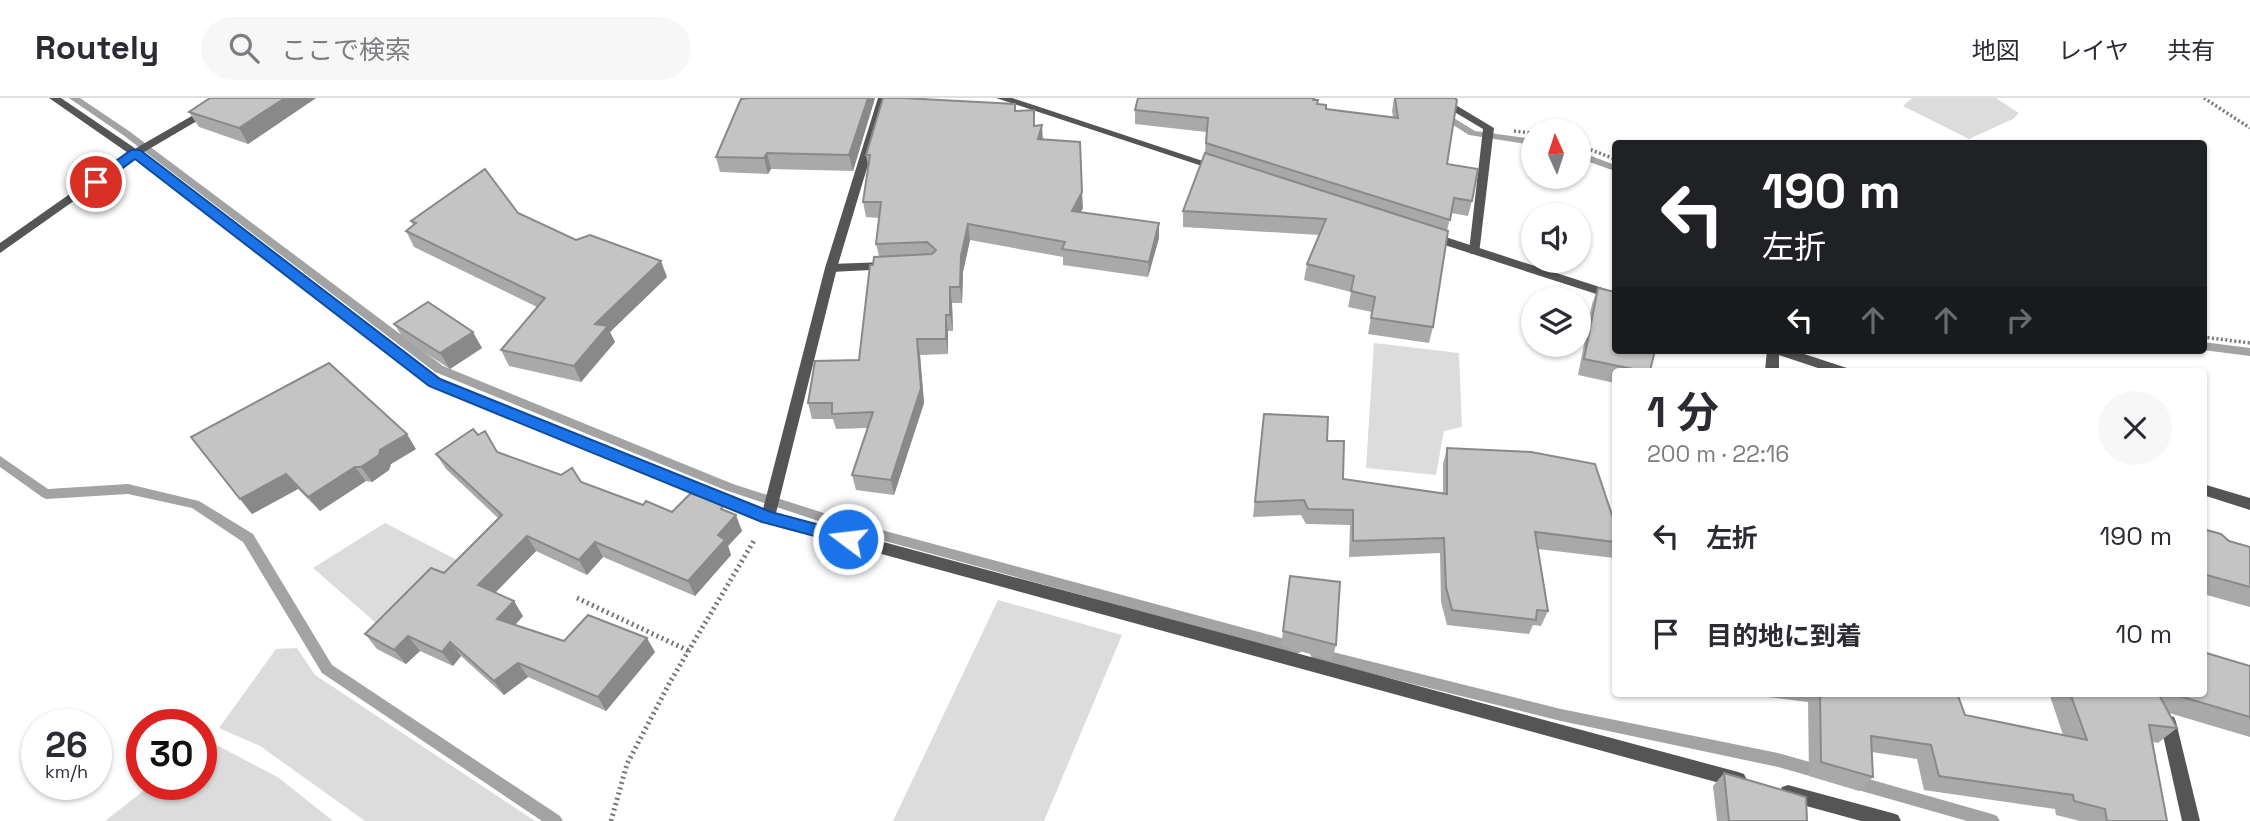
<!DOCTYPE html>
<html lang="ja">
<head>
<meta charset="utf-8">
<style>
  :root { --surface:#fff; --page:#f7f7f7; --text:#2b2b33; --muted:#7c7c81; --line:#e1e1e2 }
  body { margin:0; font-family:"Space Grotesk","Noto Sans JP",sans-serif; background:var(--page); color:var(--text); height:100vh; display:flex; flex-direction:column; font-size:26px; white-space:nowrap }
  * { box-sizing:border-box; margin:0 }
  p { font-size:23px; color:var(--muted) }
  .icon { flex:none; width:38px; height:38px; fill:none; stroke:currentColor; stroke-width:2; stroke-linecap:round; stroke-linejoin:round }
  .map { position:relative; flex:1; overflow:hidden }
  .panel { position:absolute; left:1612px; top:270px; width:595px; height:329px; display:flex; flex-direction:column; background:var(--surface); border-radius:7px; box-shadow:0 2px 5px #0004 }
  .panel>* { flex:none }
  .hud { position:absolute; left:1612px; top:42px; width:595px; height:214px; border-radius:7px; box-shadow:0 2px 5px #0004; background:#202124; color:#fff; overflow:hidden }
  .needle { width:46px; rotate:357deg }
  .controls { position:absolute; left:1521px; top:21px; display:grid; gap:14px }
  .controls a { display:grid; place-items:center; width:70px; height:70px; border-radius:50%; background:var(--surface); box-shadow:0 2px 5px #0004; font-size:35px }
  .speed { position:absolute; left:21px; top:611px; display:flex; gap:14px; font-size:35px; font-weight:700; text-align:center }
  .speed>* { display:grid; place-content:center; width:91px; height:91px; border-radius:50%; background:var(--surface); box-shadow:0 2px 5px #0004; line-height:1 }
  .speed small { font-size:18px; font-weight:400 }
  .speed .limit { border:10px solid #d22; background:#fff; color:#111 }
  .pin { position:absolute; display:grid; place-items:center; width:60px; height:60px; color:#fff; margin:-30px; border:4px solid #fff; border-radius:50%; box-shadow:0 2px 7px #0007 }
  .me { position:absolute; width:77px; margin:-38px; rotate:285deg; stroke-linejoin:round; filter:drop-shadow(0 0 5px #0008) }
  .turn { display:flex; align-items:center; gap:24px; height:147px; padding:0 35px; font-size:32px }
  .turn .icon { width:91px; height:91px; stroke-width:2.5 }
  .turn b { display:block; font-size:49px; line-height:60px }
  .lanes { display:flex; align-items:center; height:66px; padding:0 35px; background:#0003; justify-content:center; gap:35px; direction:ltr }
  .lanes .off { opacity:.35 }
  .round { display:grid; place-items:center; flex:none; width:74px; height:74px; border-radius:37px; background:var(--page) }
  .overview { display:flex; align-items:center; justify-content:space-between; height:119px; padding:0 35px }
  h1 { font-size:42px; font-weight:700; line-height:52px }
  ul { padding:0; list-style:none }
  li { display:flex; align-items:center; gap:21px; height:98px; padding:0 35px }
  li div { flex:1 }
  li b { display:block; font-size:26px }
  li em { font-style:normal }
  header { display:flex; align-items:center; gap:42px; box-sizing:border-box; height:98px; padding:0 35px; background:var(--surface); border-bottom:2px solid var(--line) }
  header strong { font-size:33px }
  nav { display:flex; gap:38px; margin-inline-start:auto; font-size:24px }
  .search { width:490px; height:63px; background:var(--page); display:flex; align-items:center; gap:18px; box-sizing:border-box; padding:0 24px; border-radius:38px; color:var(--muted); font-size:26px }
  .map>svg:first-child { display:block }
  .green { fill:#dcdcdc }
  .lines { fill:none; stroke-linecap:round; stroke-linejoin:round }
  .stream { fill:#a3a3a3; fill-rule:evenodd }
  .path-far1 { stroke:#777; stroke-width:3.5; stroke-dasharray:2 2.5; stroke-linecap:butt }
  .path { stroke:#777; stroke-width:5; stroke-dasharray:2 3.5; stroke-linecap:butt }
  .service { fill:#555; fill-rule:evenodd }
  .minor { fill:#555; fill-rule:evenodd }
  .tertiary { fill:#555; fill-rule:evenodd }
  .wall { fill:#a9a9a9 }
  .shaded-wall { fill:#898989 }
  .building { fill:#c4c4c4; stroke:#898989; stroke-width:2 }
  .route { fill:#1a73e8; stroke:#114b97; stroke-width:2 }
</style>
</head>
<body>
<header>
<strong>Routely</strong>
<div class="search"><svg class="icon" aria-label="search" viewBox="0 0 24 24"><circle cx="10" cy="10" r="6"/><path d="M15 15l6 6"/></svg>ここで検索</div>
<nav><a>地図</a><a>レイヤ</a><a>共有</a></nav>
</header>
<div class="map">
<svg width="2250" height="723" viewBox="0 0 2250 723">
  <rect width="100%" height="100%" fill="#fff"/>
  <!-- green -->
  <g class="green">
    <polygon points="1912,0 1996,0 2019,15 2013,21 1969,41 1903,8"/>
    <polygon points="1374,245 1459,255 1462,329 1444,333 1436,377 1366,370"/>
    <polygon points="385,425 463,465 376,525 313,470"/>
    <polygon points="998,502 1122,537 1044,723 893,723"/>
    <polygon points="297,550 315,577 535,723 365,723 260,648 219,630 276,551"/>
    <polygon points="207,642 279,680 333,723 105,723 152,686 201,686 201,647"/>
  </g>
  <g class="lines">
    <!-- stream -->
    <g class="stream">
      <polygon points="69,0 80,0 129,33 443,268 733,386 852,424 1296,544 1301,546 1303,550 1301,554 1296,556 852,434 725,392 435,274 123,37"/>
      <polygon points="1410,0 1421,0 1475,33 1533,41 1533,47 1469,37"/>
      <polygon points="1578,53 1615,67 1615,73 1578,60"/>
      <polygon points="2203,244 2250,250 2250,258 2203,252"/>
      <polygon points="0,358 48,391 128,386 199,403 253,436 332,567 560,718 563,723 542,723 322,575 243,444 192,410 128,396 46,401 42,399 0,369"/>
      <polygon points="1317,550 1561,611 1778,655 1824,668 1829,670 1831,675 1829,680 1824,682 1778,669 1561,623 1317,562 1312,560 1310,556 1312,552"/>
      <polygon points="1851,676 1992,716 1997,718 2000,723 1967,723 1851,690 1846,688 1843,683 1846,678"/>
    </g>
    <!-- path-far1 -->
    <g class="path-far1">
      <polyline points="2204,0 2250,30"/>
      <polyline points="1514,33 1533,35"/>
      <polyline points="1578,47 1615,61"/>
      <polyline points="2203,239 2250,245"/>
    </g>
    <!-- path -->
    <g class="path">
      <polyline points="577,500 689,553"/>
      <polyline points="611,723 627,666 670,584 755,441"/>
    </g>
    <!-- service -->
    <g class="service">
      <polygon points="223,0 236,0 139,57 0,155 0,145 131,53"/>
      <polygon points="1431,0 1444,0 1494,30 1479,156 1471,156 1469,153 1483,31"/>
      <polygon points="886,164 892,168 890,171 831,174 825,170 831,166"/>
    </g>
    <!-- minor -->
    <g class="minor">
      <polygon points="49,0 61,0 139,53 440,282 763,411 825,170 878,0 888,0 837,170 776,415 1738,674 1744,676 1747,682 1744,688 1738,690 768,425 430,288 131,57"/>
      <polygon points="1767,252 1779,252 1779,273 1765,273"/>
      <polygon points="2168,617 2174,619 2176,624 2200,723 2182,723 2160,624 2162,619"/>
      <polygon points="1788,687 1892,715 1898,717 1901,723 1861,723 1788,703 1782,701 1779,695 1782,689"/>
    </g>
    <!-- tertiary -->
    <g class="tertiary">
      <polygon points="996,0 1012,0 1224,70 1222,72 1214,72"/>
      <polygon points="1430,134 1615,194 1615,202 1426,141 1426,135"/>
      <polygon points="1772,252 1792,252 1847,270 1849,273 1827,273 1773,255"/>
      <polygon points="2203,386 2250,400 2250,412 2203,397"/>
    </g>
  </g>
  <!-- wall -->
  <g class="wall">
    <polygon points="316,0 248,46 199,29 189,14"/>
    <polygon points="749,0 875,0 853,73 771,71 768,76 720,74 716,59"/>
    <polygon points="883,0 927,0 925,1 1015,6 1016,13 1034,12 1035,28 1083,110 1080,114 1159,125 1159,140 1148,179 1063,167 1063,159 970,142 963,174 962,205 952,205 953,233 948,233 948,256 920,257 924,305 894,397 856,392 852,377 868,330 836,331 833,321 812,321 808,305 859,262 873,167 879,158 876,146 879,120 866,119 863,104 868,67 866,57"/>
    <polygon points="1316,0 1315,2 1318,2 1317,6 1326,11 1393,19 1392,13 1394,0 1457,0 1447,66 1472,103 1468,118 1451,115 1447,133 1433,229 1429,245 1368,236 1372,214 1348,209 1351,194 1304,182 1307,166 1319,137 1183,129 1183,113 1205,55 1206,34 1135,26 1135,12"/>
    <polygon points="518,115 576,142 667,179 610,234 615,244 581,284 509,268 501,252 537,209 414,149 406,133 413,127 411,123"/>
    <polygon points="1598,190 1650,273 1615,273 1615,285 1578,277 1592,206"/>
    <polygon points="394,226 482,250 450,271 404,241"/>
    <polygon points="1264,316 1327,343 1343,381 1443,395 1443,366 1447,350 1615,426 1615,459 1614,460 1538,451 1548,513 1541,528 1533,527 1529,536 1447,527 1441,504 1440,455 1349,459 1350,427 1306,426 1301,417 1253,419"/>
    <polygon points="191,339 416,351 391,366 389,372 372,384 366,383 320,413 298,391 252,416"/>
    <polygon points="497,354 643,407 672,414 726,413 742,433 728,448 731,457 695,498 603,459 587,477 536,453 495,495 523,518 515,527 564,543 655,554 606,613 528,579 504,597 461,558 453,568 420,553 406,566 377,551 365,536 444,475 499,421 446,371 436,356"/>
    <polygon points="2203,431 2229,443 2250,449 2250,509 2203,496"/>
    <polygon points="1290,478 1336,547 1332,562 1281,548"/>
    <polygon points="2250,568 2250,639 2169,615 2177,630 2158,645 2153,644 2167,723 2080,723 2056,717 2055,711 1924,692 1917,661 1872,654 1873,679 1859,693 1809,678 1808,604 1734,595 1957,595 1965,617 2063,637 2049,595 2203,595"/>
    <polygon points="1724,675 1807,723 1717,723 1713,688"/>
  </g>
  <!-- shaded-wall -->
  <g class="shaded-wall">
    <polygon points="285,0 316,0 248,46 239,30"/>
    <polygon points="868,0 875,0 853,73 849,57"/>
    <polygon points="1042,27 1043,43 1038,41"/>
    <polygon points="767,55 771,71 768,76 764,60"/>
    <polygon points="1082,94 1083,110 1073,129 1072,113"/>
    <polygon points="1159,125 1159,140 1148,179 1149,164"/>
    <polygon points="968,126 970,142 963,174 962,205 960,189 961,158"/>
    <polygon points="661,163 667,179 610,234 615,244 581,284 574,268 595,226"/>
    <polygon points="950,189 952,205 953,233 950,217"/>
    <polygon points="946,217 948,233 948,256 946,241"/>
    <polygon points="473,234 482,250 450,271 440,255"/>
    <polygon points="917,241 920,257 924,305 894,397 891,382"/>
    <polygon points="407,336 416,351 391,366 389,372 372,384 361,369 380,352"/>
    <polygon points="355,369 366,383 320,413 308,399"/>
    <polygon points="286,376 298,391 252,416 240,401"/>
    <polygon points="736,417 742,433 728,448 731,457 695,498 688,483 718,437"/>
    <polygon points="527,438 536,453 488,502 478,487"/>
    <polygon points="595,444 603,459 587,477 579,462"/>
    <polygon points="514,503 523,518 507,536 497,521"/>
    <polygon points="408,538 420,553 406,566 394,552"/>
    <polygon points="647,540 655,554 606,613 598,599"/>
    <polygon points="450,544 461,558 453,568 442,554"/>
    <polygon points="518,565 528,579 504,597 494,583"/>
  </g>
  <!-- building -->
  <g class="building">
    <polygon points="210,0 285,0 239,30 189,14"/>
    <polygon points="749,0 868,0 849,57 767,55 764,60 716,59 741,1"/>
    <polygon points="883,0 903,0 1015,6 1015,13 1034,12 1034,28 1042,27 1038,41 1080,44 1082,94 1072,113 1159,125 1149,164 1062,151 1065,144 968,126 961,158 960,189 950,189 950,217 946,217 946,241 917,241 921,290 891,382 852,377 873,314 832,316 832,305 808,305 815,263 859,262 870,167 873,167 874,159 932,156 936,152 927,144 876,146 881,104 863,104 870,57 866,57"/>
    <polygon points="1138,0 1314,0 1313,2 1318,2 1317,6 1326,7 1326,11 1398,20 1395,0 1454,0 1457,2 1447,66 1478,71 1472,103 1454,100 1450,122 1206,45 1208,20 1135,12"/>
    <polygon points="1205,55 1448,133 1433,229 1371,220 1375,199 1351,193 1354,178 1307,166 1326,121 1183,113"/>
    <polygon points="485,71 518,115 576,142 590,137 661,163 595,226 608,228 574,268 501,252 545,200 406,133 416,125 411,123"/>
    <polygon points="1598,190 1615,194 1615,252 1655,252 1650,273 1643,273 1584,261"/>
    <polygon points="428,204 473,234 440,255 394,226"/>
    <polygon points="329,265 407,336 380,352 379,357 361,369 355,369 308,399 286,376 240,401 191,339"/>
    <polygon points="1264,316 1328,319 1327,343 1344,343 1343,381 1447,396 1447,350 1531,354 1595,366 1615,426 1615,444 1535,434 1548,513 1537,512 1536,522 1452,512 1446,489 1444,440 1353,443 1353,412 1308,411 1304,402 1255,404"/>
    <polygon points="473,331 478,337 485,333 497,354 561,377 572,370 581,384 643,407 646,403 672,414 691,395 724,407 721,411 736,417 718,437 725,442 688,483 595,444 579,462 527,438 478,487 514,503 497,521 564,543 588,517 647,540 598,599 518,565 494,583 450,544 442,554 408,538 394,552 365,536 431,470 444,475 502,417 436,356"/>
    <polygon points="2203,431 2221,436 2229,443 2250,449 2250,489 2203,476"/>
    <polygon points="1290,478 1340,484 1336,547 1283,533"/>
    <polygon points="2203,554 2250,568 2250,619 2169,595 2203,595"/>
    <polygon points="1820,595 1957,595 1965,617 2087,642 2070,595 2158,595 2177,630 2149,627 2167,723 2107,723 2105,711 2074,703 2073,697 1939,678 1931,647 1871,638 1873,679 1821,664"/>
    <polygon points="1724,675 1806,699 1807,723 1729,723"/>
  </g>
  <!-- route -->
  <polygon class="route" points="131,52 140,52 440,281 771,414 854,436 856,441 854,445 848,447 762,424 429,288 135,61 100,87 91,87 91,81"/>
</svg>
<div class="controls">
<a><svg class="needle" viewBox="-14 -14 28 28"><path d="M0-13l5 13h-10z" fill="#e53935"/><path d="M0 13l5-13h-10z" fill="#7c7c81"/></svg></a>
<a><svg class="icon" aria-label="sound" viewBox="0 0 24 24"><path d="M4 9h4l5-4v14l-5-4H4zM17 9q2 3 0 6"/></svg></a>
<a><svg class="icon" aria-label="layers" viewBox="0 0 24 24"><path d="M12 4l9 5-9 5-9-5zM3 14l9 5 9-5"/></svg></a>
</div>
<div class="speed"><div>26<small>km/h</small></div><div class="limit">30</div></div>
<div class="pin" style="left:96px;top:84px;background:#d93025"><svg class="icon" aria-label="arrive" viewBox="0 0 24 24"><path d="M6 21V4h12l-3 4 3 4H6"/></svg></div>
<svg class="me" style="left:848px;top:441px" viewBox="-20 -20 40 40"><circle r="17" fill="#1a73e8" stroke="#fff" stroke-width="3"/><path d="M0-11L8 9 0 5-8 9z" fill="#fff"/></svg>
<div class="hud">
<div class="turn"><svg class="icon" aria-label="left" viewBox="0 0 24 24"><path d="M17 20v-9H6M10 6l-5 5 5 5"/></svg><div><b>190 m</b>左折</div></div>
<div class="lanes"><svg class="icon" aria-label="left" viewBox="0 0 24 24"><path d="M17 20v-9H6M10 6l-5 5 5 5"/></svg><svg class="icon off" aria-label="ahead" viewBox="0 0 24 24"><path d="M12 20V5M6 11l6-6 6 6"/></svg><svg class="icon off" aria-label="ahead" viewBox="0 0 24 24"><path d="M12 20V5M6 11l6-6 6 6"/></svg><svg class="icon off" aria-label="right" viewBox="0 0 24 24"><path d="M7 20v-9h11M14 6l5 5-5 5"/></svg></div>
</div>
<section class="panel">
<div class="overview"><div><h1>1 分</h1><p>200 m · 22:16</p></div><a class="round"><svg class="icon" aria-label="close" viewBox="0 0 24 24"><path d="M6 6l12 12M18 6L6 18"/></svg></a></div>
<ul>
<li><svg class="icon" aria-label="left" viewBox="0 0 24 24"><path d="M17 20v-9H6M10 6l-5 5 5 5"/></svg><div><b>左折</b></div><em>190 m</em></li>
<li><svg class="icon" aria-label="arrive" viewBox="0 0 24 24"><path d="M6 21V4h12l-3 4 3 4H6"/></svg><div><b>目的地に到着</b></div><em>10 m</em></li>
</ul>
</section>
</div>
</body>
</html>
